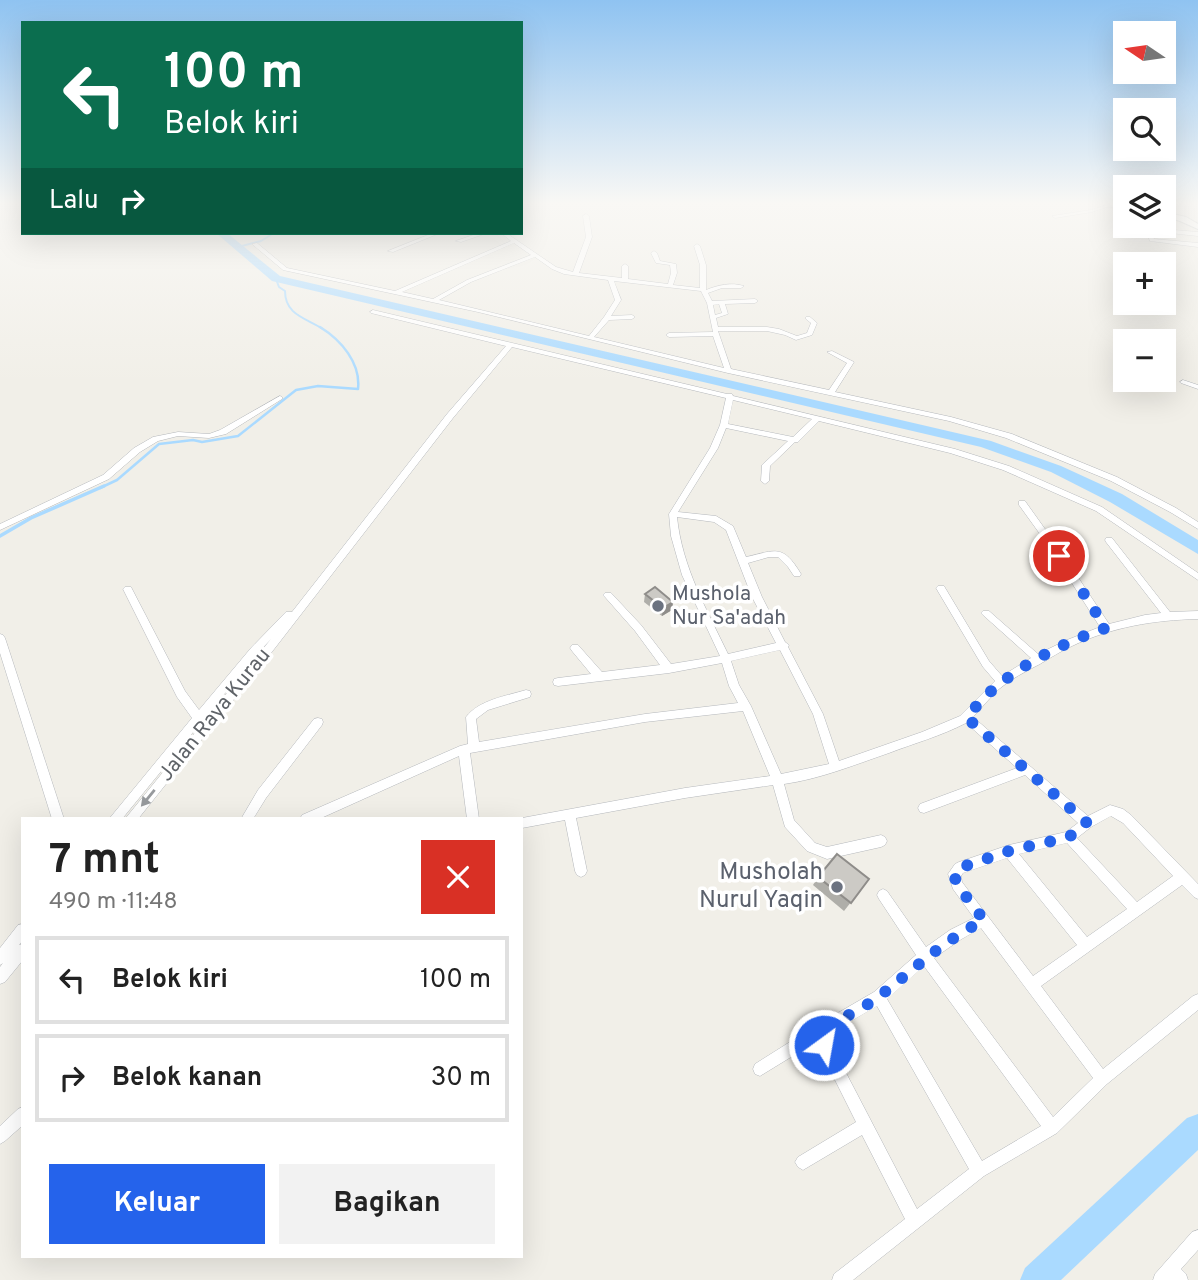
<!DOCTYPE html>
<html lang="id">
<head>
<meta charset="utf-8">
<style>
  :root { --surface:#fff; --page:#f2f2f2; --text:#222; --muted:#767676; --line:#e0e0e0; --accent:#2563eb }
  body { margin:0; font-family:Overpass,sans-serif; background:var(--page); color:var(--text); height:100vh; display:flex; flex-direction:column; font-size:26px; white-space:nowrap }
  * { box-sizing:border-box; margin:0 }
  p { font-size:23px; color:var(--muted) }
  .icon { flex:none; width:38px; height:38px; fill:none; stroke:currentColor; stroke-width:2; stroke-linecap:round; stroke-linejoin:round }
  .map { position:relative; flex:1; overflow:hidden }
  .sheet { position:absolute; left:21px; top:817px; width:502px; height:441px; display:flex; flex-direction:column; background:var(--surface); border-radius:0px; box-shadow:0 7px 28px #0002 }
  .sheet>* { flex:none }
  .top-card { position:absolute; left:21px; top:21px; width:502px; height:214px; border-radius:0px; box-shadow:0 7px 28px #0002; background:#0b6e4f; color:#fff; overflow:hidden }
  .needle { width:46px; rotate:283deg }
  .controls { position:absolute; left:1113px; top:21px; display:grid; gap:14px }
  .controls a { display:grid; place-items:center; width:63px; height:63px; border-radius:0px; background:var(--surface); box-shadow:0 7px 28px #0002; font-size:35px }
  .pin { position:absolute; display:grid; place-items:center; width:60px; height:60px; color:#fff; margin:-30px; border:4px solid #fff; border-radius:50%; box-shadow:0 2px 7px #0007 }
  .me { position:absolute; width:77px; margin:-38px; rotate:32deg; stroke-linejoin:round; filter:drop-shadow(0 0 5px #0008) }
  .turn { display:flex; align-items:center; gap:24px; height:147px; padding:0 28px; font-size:32px }
  .turn .icon { width:91px; height:91px; stroke-width:2.5 }
  .turn b { display:block; font-size:49px; line-height:60px }
  .then { display:flex; align-items:center; height:66px; padding:0 28px; background:#0003; gap:14px; font-size:26px }
  .round { display:grid; place-items:center; flex:none; width:74px; height:74px; border-radius:0px; background:var(--page) }
  .headline { display:flex; align-items:center; justify-content:space-between; height:119px; padding:0 28px }
  h1 { font-size:42px; font-weight:700; line-height:52px }
  .primary-button { display:flex; gap:14px; margin-top:auto; padding:14px 28px }
  .primary-button a { flex:1; height:80px; border-radius:0px; background:var(--accent); color:#fff; font-size:28px; font-weight:700; line-height:80px; text-align:center }
  .primary-button a+a { background:var(--page); color:var(--text) }
  ul { padding:0; list-style:none }
  li { display:flex; align-items:center; gap:21px; height:88px; margin:0 14px 10px; padding:0 14px; border:4px solid var(--line); border-radius:0px }
  li div { flex:1 }
  li b { display:block; font-size:26px }
  li em { font-style:normal }
  .map>svg:first-child { display:block }
  .lines { fill:none; stroke-linecap:round; stroke-linejoin:round }
  .stream-far2 { stroke:#aadaff; stroke-width:2 }
  .stream-far1 { stroke:#aadaff; stroke-width:2.5 }
  .stream { stroke:#aadaff; stroke-width:3.5 }
  .river { fill:#aadaff; fill-rule:evenodd }
  .street-casing { stroke:#b5b8bc; stroke-width:1 }
  .secondary-casing { stroke:#b6babf; stroke-width:2 }
  .street { fill:#fff; fill-rule:evenodd }
  .secondary { fill:#fff; fill-rule:evenodd }
  .wall { fill:#afaea9 }
  .shaded-wall { fill:#8f8d8a }
  .building { fill:#cccac5; stroke:#8f8d8a; stroke-width:2 }
  .oneway { fill:#979a9d }
  .route { stroke:#2563eb; stroke-width:12; stroke-dasharray:0 21.6 }
  .worship-dot { fill:#6b7280; stroke:#fff; stroke-width:2.5 }
  .labels { text-anchor:middle; dominant-baseline:central; stroke-width:7; stroke-linejoin:round; paint-order:stroke }
  .worship-label { font-size:21px; fill:#5b616d; stroke:#fff; text-anchor:start }
  .street-label { font-size:21px; fill:#5f6368; stroke:#fff }
  .near-worship-label { font-size:24px; fill:#5b616d; stroke:#fff; text-anchor:end }
</style>
</head>
<body>
<div class="map">
<svg width="1198" height="1280" viewBox="0 0 1198 1280">
  <rect width="100%" height="100%" fill="#f1efe8"/>
  <g class="lines">
    <!-- stream-far2 -->
    <g class="stream-far2">
      <polyline points="238,247 261,241 274,233"/>
      <path d="M276,279L279,287L285,291C285,315 306,318 323,329"/>
    </g>
    <!-- stream-far1 -->
    <path class="stream-far1" d="M100,488L117,480L159,444L193,440L202,442L238,436L296,390L318,386L358,389C361,363 341,340 320,327"/>
    <!-- stream -->
    <polyline class="stream" points="0,536 31,518 104,486"/>
    <!-- river -->
    <g class="river">
      <polygon points="216,233 227,233 280,276 991,441 1061,466 1122,494 1198,540 1198,554 1110,502 1051,472 981,447 272,281"/>
      <polygon points="1198,1114 1198,1150 1061,1280 1020,1280 1025,1268 1187,1118"/>
    </g>
    <defs>
      <g id="street">
        <polygon points="1110,204 1115,204 1092,212 1055,218 1052,216 1091,210"/>
        <path d="M586,214L589,216L592,237L579,273L622,278V266L625,264L628,266V279L668,284L671,273L670,265L656,263L651,253L654,251L657,253L660,261L676,264L677,273L673,285L700,288V265L694,246L697,244L700,246L706,265V290C718,285 731,282 744,286L741,288H722L708,293L712,301L755,299L758,301L755,303L725,304L728,314L716,318L718,327H767L779,329L797,336L807,333L811,323L806,319V317H810L817,323L812,335L796,340L785,335L767,331H718L731,369L829,390L847,363L827,352L832,351L854,362L835,392L951,417L1012,434L1117,477L1176,508L1198,522V529L1170,512L1111,481L1006,438L949,421L728,373L478,312L283,270L252,244L257,243L287,268L395,291L511,241L501,233H506L556,267L573,272L586,237L583,216ZM514,243L531,255L467,280L433,299L402,292ZM535,257L552,269L564,274L608,280L615,300L604,317L589,336L439,300L471,282ZM614,281L701,291L707,303L713,332L669,333L666,335L669,337L713,336L724,368L594,337L609,320L632,319L635,317L632,315L611,316L621,300ZM719,304L722,313L715,315L713,305Z"/>
        <polygon points="1145,226 1149,226 1150,228 1198,232 1198,236 1151,231 1154,239 1198,243 1198,247 1150,241"/>
        <polygon points="433,233 440,233 393,252 388,251"/>
        <polygon points="479,233 487,233 461,242 456,241"/>
        <path d="M373,310L727,394H732L733,396L955,449L1009,466L1102,507L1198,573V580L1096,511L1003,470L950,453L819,421L798,442H795L770,466L769,481L765,484L761,481L762,465L788,441L726,428L718,448L678,512L716,516L733,526L746,557C776,550 783,544 801,574L800,576H794L788,567L778,557H769L748,563L762,597L785,642L789,645L788,647L823,714L839,761L922,732L960,716L995,681L983,667L936,588L938,586H944L989,661L1002,676L1031,658L983,615L981,613L983,611H989L1038,654L1067,640L1100,627L1045,541L1019,505V501H1025L1050,536L1075,535L1076,537L1075,539L1054,541L1109,624L1145,615L1161,613L1106,542L1105,540L1106,538H1112L1170,612L1198,611V619C1154,620 1112,627 1072,646C1061,651 1050,658 1040,664C1026,671 1011,679 999,689C989,698 982,708 973,717L1088,816L1110,805L1123,809L1131,815L1198,884V899L1194,897L1182,885L1041,986L1103,1069L1193,996L1198,994V1010L1107,1084L1057,1133L984,1176L853,1280H832L834,1274L905,1219L862,1135L808,1167L803,1170L798,1167L795,1162L798,1157L856,1122L817,1044L809,1046L760,1076L755,1074L753,1069L755,1064L801,1035L819,1030L824,1021L874,992L916,955L879,899L877,895L879,891L883,889L887,891L926,947L950,930L974,918L953,889L948,874L955,864L959,862L1009,845L1066,832L1078,823L1025,775L924,813L920,812L918,808L920,804L1017,768L966,723C941,736 915,743 889,753C854,765 820,779 784,784L794,820L815,843L827,847L881,835L885,837L887,841L885,845L881,847L827,859L807,851L785,827L773,785L685,798L576,818L587,871L585,875L581,877L577,875L575,871L565,820L522,828V819H518L522,818L685,788L770,776L743,711L645,722L470,753L479,819H467L459,756L319,819H300L302,815L460,746L468,744L466,717C479,700 506,696 526,690L530,691L531,694L530,697L488,710L476,719L479,742L645,714L738,703L729,686L722,663L669,673L558,686L554,685L553,682L554,679L558,678L591,674L572,651L570,648L572,645H578L602,672L660,665L635,631L605,597L603,595L605,593H611L641,625L671,664L720,656L682,575L671,536L669,514L710,448L720,425L726,398L512,347L453,418L275,648L138,819H125L271,639L257,654L122,819H109L192,718L177,697L123,589L125,587H131L185,691L199,710L251,648L286,612H292L447,414L506,346L371,313L370,312ZM733,400L812,419L793,437L728,424ZM677,517L714,522L726,530L752,597L776,643L728,654C707,610 682,567 677,517ZM780,650L813,714L829,764L781,774L751,706L739,685L731,661ZM1111,816L1123,823L1173,876L1137,902L1077,838L1091,827ZM1067,843L1127,909L1087,937L1019,854ZM1007,858L1077,945L1033,976L962,882L961,876L963,873ZM981,928L1093,1078L1053,1117L934,958L960,940ZM924,966L1041,1126L982,1161L887,999ZM877,1006L969,1169L917,1209L831,1044L830,1037L834,1031Z"/>
        <polygon points="1183,380 1198,385 1198,389 1181,383 1180,382"/>
        <polygon points="280,396 282,397 282,399 226,434 209,438 178,436 158,441 140,452 109,479 0,530 0,524 103,475 134,448 153,437 178,432 209,434 220,430"/>
        <polygon points="0,634 3,635 5,638 64,819 52,819 0,653"/>
        <polygon points="318,718 322,719 323,722 322,725 266,798 253,819 241,819 258,790 314,719"/>
        <polygon points="23,924 23,940 19,945 23,944 23,960 5,982 0,984 0,967 3,963 0,965 0,948 18,925"/>
        <polygon points="23,1107 23,1125 5,1141 0,1144 0,1126 18,1109"/>
        <polygon points="1198,1230 1198,1250 1181,1269 1186,1274 1188,1280 1153,1280 1155,1274 1192,1232"/>
      </g>
      <g id="secondary">
        <polygon points="1106,204 1125,206 1125,210 1107,206"/>
        <polygon points="1164,212 1186,217 1198,224 1198,229 1180,221 1164,216"/>
      </g>
    </defs>
    <!-- street casing -->
    <use href="#street" class="street-casing"/>
    <!-- secondary casing -->
    <use href="#secondary" class="secondary-casing"/>
    <!-- street -->
    <use href="#street" class="street"/>
    <!-- secondary -->
    <use href="#secondary" class="secondary"/>
  </g>
  <!-- wall -->
  <g class="wall">
    <polygon points="645,594 673,602 672,610 662,616 644,602"/>
    <polygon points="818,877 869,879 844,911 813,885"/>
  </g>
  <!-- shaded-wall -->
  <polygon class="shaded-wall" points="673,602 672,610 662,616 663,608"/>
  <!-- building -->
  <g class="building">
    <polygon points="655,587 673,602 663,608 645,594"/>
    <polygon points="837,854 869,879 851,903 818,877"/>
  </g>
  <!-- one-way arrows -->
  <defs><path id="oneway-solid" d="M-6-.8H1V-3.2L6.5 0L1 3.2V.8H-6Z" transform="scale(1.75)"/></defs>
  <use class="oneway" href="#oneway-solid" transform="translate(148 798) rotate(129)"/>
  <!-- sky -->
  <linearGradient id="sky" x2="0" y2="1"><stop stop-color="#8fc3f1"/><stop offset="0.53" stop-color="#f9f8f5"/><stop offset="1" stop-color="#f9f8f5" stop-opacity="0"/></linearGradient>
  <rect width="1198" height="383" fill="url(#sky)"/>
  <g class="lines">
    <!-- route -->
    <path class="route" d="M824,1045L825,1031L829,1026C846,1016 866,1007 881,995C918,966 942,942 984,920L957,885L954,874L959,868L1009,851L1069,837L1087,823L967,718C996,676 1058,644 1106,628L1059,556"/>
  </g>
  <!-- markers -->
  <g class="worship-dot">
    <circle cx="658" cy="606" r="7"/>
    <circle cx="837" cy="887" r="7"/>
  </g>
  <g class="labels">
    <!-- worship labels -->
    <g class="worship-label">
      <text x="672" y="594">Mushola<tspan x="672" dy="24">Nur Sa'adah</tspan></text>
    </g>
    <!-- street labels -->
    <g class="street-label">
      <text transform="translate(215 715) rotate(-51)">Jalan Raya Kurau</text>
    </g>
    <!-- near-worship labels -->
    <g class="near-worship-label">
      <text x="823" y="873">Musholah<tspan x="823" dy="28">Nurul Yaqin</tspan></text>
    </g>
  </g>
</svg>
<div class="controls">
<a><svg class="needle" viewBox="-14 -14 28 28"><path d="M0-13l5 13h-10z" fill="#e53935"/><path d="M0 13l5-13h-10z" fill="#767676"/></svg></a>
<a><svg class="icon" aria-label="search" viewBox="0 0 24 24"><circle cx="10" cy="10" r="6"/><path d="M15 15l6 6"/></svg></a>
<a><svg class="icon" aria-label="layers" viewBox="0 0 24 24"><path d="M12 4l9 5-9 5-9-5zM3 14l9 5 9-5"/></svg></a>
<a>+</a>
<a>−</a>
</div>
<div class="pin" style="left:1059px;top:556px;background:#d93025"><svg class="icon" aria-label="arrive" viewBox="0 0 24 24"><path d="M6 21V4h12l-3 4 3 4H6"/></svg></div>
<svg class="me" style="left:824px;top:1045px" viewBox="-20 -20 40 40"><circle r="17" fill="#2563eb" stroke="#fff" stroke-width="3"/><path d="M0-11L8 9 0 5-8 9z" fill="#fff"/></svg>
<div class="top-card">
<div class="turn"><svg class="icon" aria-label="left" viewBox="0 0 24 24"><path d="M17 20v-9H6M10 6l-5 5 5 5"/></svg><div><b>100 m</b>Belok kiri</div></div>
<div class="then">Lalu<svg class="icon" aria-label="right" viewBox="0 0 24 24"><path d="M7 20v-9h11M14 6l5 5-5 5"/></svg></div>
</div>
<section class="sheet">
<div class="headline"><div><h1>7 mnt</h1><p>490 m · 11:48</p></div><a class="round" style="background:#d93025;color:#fff"><svg class="icon" aria-label="close" viewBox="0 0 24 24"><path d="M6 6l12 12M18 6L6 18"/></svg></a></div>
<ul>
<li><svg class="icon" aria-label="left" viewBox="0 0 24 24"><path d="M17 20v-9H6M10 6l-5 5 5 5"/></svg><div><b>Belok kiri</b></div><em>100 m</em></li>
<li><svg class="icon" aria-label="right" viewBox="0 0 24 24"><path d="M7 20v-9h11M14 6l5 5-5 5"/></svg><div><b>Belok kanan</b></div><em>30 m</em></li>
</ul>
<div class="primary-button"><a>Keluar</a><a>Bagikan</a></div>
</section>
</div>
</body>
</html>
